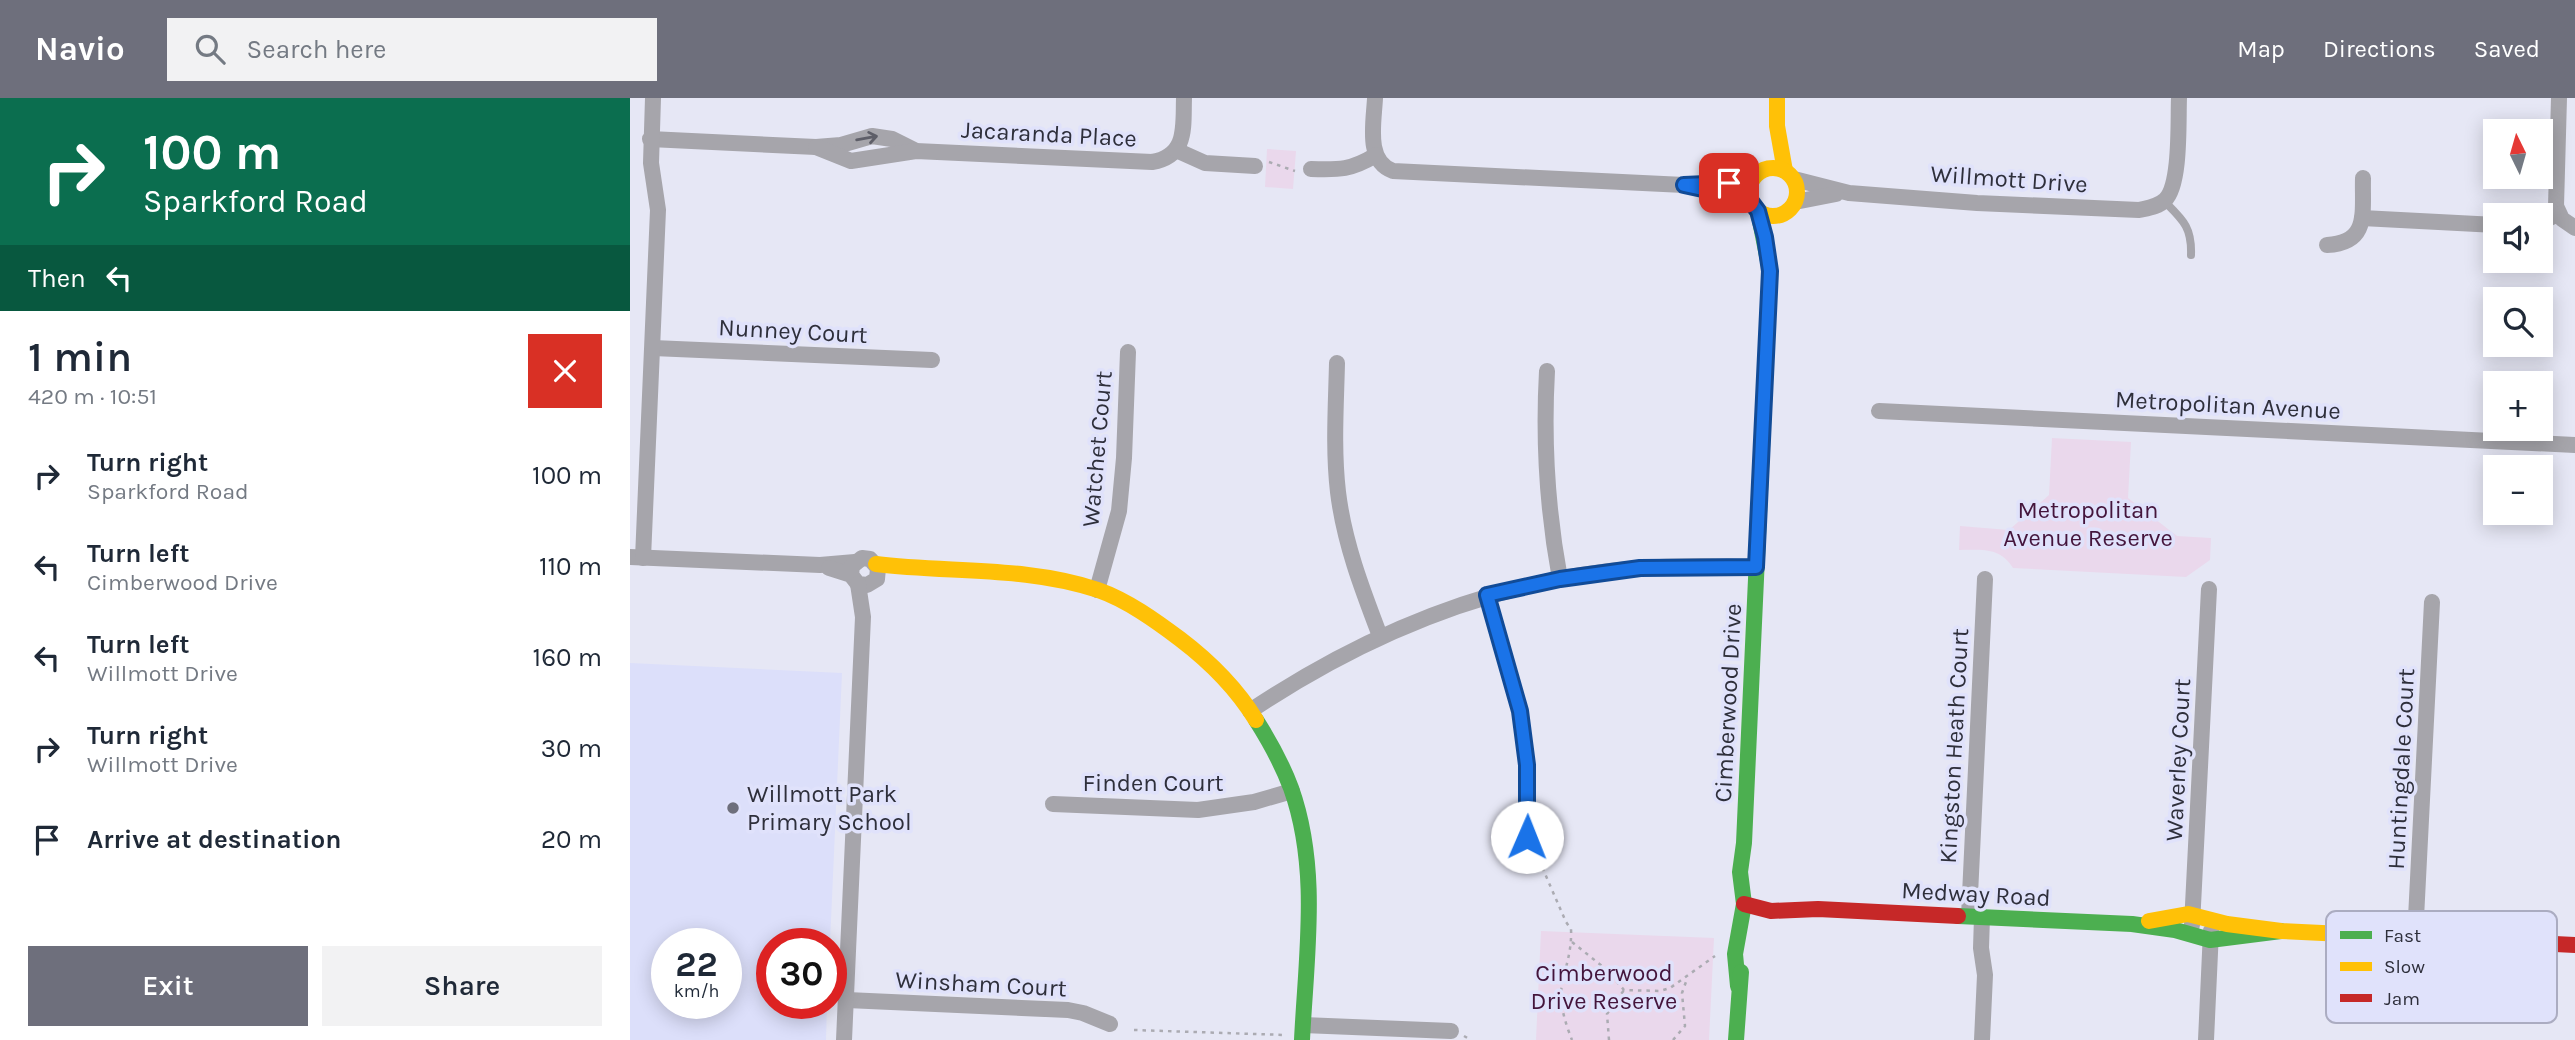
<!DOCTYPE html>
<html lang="en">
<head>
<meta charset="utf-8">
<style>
  :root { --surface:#fff; --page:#f2f2f3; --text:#1f2937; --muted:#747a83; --accent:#6e6f7c }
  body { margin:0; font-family:Karla,sans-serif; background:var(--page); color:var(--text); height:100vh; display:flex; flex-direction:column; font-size:26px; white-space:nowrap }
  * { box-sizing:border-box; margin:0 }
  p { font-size:23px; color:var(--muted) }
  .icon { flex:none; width:38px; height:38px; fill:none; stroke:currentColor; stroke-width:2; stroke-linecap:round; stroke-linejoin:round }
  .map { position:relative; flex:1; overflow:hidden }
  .sheet { display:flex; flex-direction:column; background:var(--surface); width:630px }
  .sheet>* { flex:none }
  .hud { background:#0b6e4f; color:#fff; overflow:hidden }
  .needle { width:46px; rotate:355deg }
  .fabs { position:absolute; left:1853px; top:21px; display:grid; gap:14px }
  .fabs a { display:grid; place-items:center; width:70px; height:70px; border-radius:0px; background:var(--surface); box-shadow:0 4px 18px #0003; font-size:35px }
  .speed { position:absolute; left:21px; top:830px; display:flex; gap:14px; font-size:35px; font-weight:700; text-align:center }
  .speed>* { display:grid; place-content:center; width:91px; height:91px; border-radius:50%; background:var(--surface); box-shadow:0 4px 18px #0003; line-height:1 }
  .speed small { font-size:18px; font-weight:400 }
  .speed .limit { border:10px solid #d22; background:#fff; color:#111 }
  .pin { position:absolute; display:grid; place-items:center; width:60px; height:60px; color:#fff; margin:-30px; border-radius:14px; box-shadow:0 4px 10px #0006 }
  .me { position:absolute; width:77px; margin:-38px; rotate:1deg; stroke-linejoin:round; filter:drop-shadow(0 0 5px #0008) }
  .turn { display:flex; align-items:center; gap:24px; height:147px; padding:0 28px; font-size:32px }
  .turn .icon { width:91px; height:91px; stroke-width:2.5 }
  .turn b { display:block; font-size:49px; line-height:60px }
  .then { display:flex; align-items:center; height:66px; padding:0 28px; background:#0003; gap:14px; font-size:26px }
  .round { display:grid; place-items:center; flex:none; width:74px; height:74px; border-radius:0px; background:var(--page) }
  .head { display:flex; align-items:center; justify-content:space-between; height:119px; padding:0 28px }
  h1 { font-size:42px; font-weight:600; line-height:52px }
  .cta { display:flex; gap:14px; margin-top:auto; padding:14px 28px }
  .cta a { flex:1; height:80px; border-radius:0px; background:var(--accent); color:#fff; font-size:28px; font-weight:600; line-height:80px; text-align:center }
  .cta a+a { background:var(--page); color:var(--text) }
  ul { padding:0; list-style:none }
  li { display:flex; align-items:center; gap:21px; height:91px; padding:0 28px }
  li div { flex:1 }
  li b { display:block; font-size:26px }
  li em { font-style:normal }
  header { display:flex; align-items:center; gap:42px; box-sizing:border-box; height:98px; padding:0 35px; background:var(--accent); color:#fff }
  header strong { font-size:33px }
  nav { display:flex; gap:38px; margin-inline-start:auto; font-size:24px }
  .search { width:490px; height:63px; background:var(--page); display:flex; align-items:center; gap:18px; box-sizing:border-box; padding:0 24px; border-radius:0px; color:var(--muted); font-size:26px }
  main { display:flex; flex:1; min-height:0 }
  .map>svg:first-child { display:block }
  .built { fill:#dcdffa; fill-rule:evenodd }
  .green { fill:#ead8ec }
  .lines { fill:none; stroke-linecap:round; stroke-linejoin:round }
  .path { stroke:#ababb2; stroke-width:2.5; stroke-dasharray:3.5 5; stroke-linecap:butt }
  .lane { stroke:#a6a5ab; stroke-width:8 }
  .street { stroke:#a6a5ab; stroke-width:16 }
  .fast { stroke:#4caf50; stroke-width:16 }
  .slow { stroke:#ffc107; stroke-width:16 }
  .jam { stroke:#c62828; stroke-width:16 }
  .oneway { stroke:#5e5e68 }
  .route-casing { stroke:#114b97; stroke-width:18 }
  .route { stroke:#1a73e8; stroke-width:12 }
  .poi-dot { fill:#6e6f7c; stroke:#e0e2fb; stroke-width:2.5 }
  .labels { text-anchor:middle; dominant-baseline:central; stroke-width:7; stroke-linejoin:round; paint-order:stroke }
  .street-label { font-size:24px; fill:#2e2f3b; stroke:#e0e2fb }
  .park-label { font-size:24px; fill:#44153c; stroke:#e0e2fb }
  .poi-label { font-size:24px; fill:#2e2f3b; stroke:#e0e2fb; text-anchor:start }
  .key { fill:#e0e2fb; stroke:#abacc1; stroke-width:2 }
  .key-label { font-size:19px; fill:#2e2f3b }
</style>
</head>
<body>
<header>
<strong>Navio</strong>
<div class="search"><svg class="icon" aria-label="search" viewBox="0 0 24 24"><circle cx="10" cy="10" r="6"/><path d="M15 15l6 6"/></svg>Search here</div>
<nav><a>Map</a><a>Directions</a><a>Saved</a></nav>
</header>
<main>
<section class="sheet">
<div class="hud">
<div class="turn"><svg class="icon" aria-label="right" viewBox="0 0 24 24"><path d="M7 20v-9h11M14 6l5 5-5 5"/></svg><div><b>100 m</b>Sparkford Road</div></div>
<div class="then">Then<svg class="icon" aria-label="left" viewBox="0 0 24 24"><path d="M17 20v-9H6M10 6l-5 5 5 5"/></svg></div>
</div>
<div class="head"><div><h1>1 min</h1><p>420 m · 10:51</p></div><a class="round" style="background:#d93025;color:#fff"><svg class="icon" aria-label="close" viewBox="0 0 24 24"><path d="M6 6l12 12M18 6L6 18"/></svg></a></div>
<ul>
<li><svg class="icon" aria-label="right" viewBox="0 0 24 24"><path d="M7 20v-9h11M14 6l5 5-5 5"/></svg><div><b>Turn right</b><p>Sparkford Road</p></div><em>100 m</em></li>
<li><svg class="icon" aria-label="left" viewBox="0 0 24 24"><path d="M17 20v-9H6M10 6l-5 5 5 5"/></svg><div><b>Turn left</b><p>Cimberwood Drive</p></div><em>110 m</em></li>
<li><svg class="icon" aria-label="left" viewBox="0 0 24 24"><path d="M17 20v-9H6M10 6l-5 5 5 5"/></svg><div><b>Turn left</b><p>Willmott Drive</p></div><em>160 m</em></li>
<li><svg class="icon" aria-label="right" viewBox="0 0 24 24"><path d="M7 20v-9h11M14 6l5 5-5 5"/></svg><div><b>Turn right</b><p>Willmott Drive</p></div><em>30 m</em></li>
<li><svg class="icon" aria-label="arrive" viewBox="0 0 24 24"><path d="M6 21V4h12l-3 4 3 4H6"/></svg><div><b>Arrive at destination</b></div><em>20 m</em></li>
</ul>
<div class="cta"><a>Exit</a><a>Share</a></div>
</section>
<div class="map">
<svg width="1945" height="942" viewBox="0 0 1945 942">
  <rect width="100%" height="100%" fill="#e6e7f5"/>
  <!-- built -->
  <path class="built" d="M0,565L212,575L200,845H142V905H197L196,942H0ZM37,845H96V905H37Z"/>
  <!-- green -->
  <g class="green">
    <polygon points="637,51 666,53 663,91 635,89"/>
    <path d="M1422,340L1501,344L1498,400L1547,438L1581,440L1580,462L1556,479L1383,470C1370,449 1352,452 1329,452L1330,428L1379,432L1419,397Z"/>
    <polygon points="911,833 1084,840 1079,942 906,942"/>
  </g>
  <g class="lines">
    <!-- path -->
    <g class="path">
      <polyline points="639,64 665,73"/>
      <path d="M909,762L936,824L941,831C942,852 936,867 932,887C928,903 936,927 942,942"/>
      <polyline points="942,844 977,872 994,892 1030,893 1040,890 1085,858"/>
      <polyline points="504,932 655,937"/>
      <polyline points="834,938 841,942"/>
      <polyline points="979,942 977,916 994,892"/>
      <polyline points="1043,942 1055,928 1052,895 1057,881"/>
    </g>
    <!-- lane -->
    <path class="lane" d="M1534,103C1553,122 1562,129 1561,157"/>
    <!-- street -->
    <g class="street">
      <path d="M745,0C744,24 735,63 763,73L1054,87L1122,82"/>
      <polyline points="1929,0 1926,108 1932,121 1945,130"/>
      <polyline points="20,41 186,49 211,47 242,38 262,41 284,52"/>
      <path d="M186,49L221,63L286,53L522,64C558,58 553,28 554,0"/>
      <polyline points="546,52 575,65 625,68"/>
      <path d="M681,71C710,72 721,72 746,57"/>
      <path d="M1164,81L1219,95L1347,105L1509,112C1518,110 1528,109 1535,102C1551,87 1548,23 1549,0"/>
      <polyline points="1081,92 1119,101"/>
      <polyline points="1165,104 1206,96"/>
      <polyline points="1732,120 1866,127"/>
      <polyline points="1911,124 1928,116"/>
      <path d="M1697,147C1740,145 1732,114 1733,80"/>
      <polyline points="23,250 302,262"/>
      <path d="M707,265C706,308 703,351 708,394C714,444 732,491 750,538"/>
      <path d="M917,273C913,344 917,411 930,481"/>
      <polyline points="1249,313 1945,347"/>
      <polyline points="0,459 190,467 225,464"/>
      <polyline points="13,460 28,112 21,65 23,0"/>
      <polyline points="199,470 221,477 228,486 237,487 247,481 248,470 240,461 232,460 222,468 221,477"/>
      <polyline points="467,492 489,413 494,360 498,254"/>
      <polyline points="857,497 890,613 897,667 897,739"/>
      <path d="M620,613C738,534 868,481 1010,470C1049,467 1088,468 1127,469"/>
      <polyline points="423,706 568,712 624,704 662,693"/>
      <polyline points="1339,818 1355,481"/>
      <polyline points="1562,827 1579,491"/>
      <polyline points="1785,840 1802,504"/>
      <polyline points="217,902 438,912 453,915 480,926"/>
      <polyline points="673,927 821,933"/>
      <polyline points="214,942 233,519 228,486"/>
      <polyline points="1352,942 1355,877 1351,850 1352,819"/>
      <polyline points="1576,942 1581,833"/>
    </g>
    <!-- fast -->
    <g class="fast">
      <path d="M626,622C640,644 652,666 661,690C690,771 676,858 672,942"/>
      <polyline points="1328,818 1502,826 1545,832 1580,842 1651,833"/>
      <polyline points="1108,888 1105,856 1114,806 1110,774 1114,745 1140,173 1128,113"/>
      <polyline points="1106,942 1111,874"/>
    </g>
    <!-- slow -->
    <g class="slow">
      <polyline points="1147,0 1147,28 1155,73"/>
      <circle cx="1143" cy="94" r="24"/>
      <path d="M246,466C319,475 397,468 468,492C497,502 526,523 550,541C579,563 607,591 626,622"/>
      <polyline points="1519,823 1558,816 1597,826 1651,833 1838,842"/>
    </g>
    <!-- jam -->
    <g class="jam">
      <polyline points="1114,806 1141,813 1188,811 1328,818"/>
      <polyline points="1838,842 1945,847"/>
    </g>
  </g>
  <!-- one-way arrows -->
  <defs><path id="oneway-shaft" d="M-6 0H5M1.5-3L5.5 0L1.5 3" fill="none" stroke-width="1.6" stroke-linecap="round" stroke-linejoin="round" transform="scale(1.75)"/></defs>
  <use class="oneway" href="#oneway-shaft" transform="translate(237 40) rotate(-10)"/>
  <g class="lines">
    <defs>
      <polyline id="route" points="897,739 897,667 890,613 857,497 930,481 1010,470 1126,469 1140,173 1135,139 1128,113 1119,101 1054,87 1099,85"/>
    </defs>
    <!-- route casing -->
    <use href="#route" class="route-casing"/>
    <!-- route -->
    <use href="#route" class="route"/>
  </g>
  <!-- markers -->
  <circle class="poi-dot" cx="103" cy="710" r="7"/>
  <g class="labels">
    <!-- street labels -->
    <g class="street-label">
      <text transform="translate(419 36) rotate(3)">Jacaranda Place</text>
      <text transform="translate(1379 81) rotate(4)">Willmott Drive</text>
      <text transform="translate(163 233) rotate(3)">Nunney Court</text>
      <text transform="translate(1598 307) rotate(3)">Metropolitan Avenue</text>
      <text transform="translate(467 351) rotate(-85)">Watchet Court</text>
      <text transform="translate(1098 605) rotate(-87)">Cimberwood Drive</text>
      <text transform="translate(1324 648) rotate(-87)">Kingston Heath Court</text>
      <text transform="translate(1548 662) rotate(-87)">Waverley Court</text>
      <text transform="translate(1771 671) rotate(-87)">Huntingdale Court</text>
      <text x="523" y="685">Finden Court</text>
      <text transform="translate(1346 796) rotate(3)">Medway Road</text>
      <text transform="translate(351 886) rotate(3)">Winsham Court</text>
    </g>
    <!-- park labels -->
    <g class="park-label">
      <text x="1458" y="412">Metropolitan<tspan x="1458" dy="28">Avenue Reserve</tspan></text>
      <text x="974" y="875">Cimberwood<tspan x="974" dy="28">Drive Reserve</tspan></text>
    </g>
    <!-- poi labels -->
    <g class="poi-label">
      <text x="117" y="696">Willmott Park<tspan x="117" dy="28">Primary School</tspan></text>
    </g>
  </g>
  <!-- legend -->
  <rect x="1696" y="813" width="231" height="112" rx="10" class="key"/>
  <rect x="1710" y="833" width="32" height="8" fill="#4caf50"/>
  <rect x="1710" y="864" width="32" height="9" fill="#ffc107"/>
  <rect x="1710" y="896" width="32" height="8" fill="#c62828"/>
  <g class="key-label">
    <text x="1754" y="844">Fast</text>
    <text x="1754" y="875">Slow</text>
    <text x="1754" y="907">Jam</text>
  </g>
</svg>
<div class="fabs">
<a><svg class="needle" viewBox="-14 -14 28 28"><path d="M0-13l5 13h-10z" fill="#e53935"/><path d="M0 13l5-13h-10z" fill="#747a83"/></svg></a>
<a><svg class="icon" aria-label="sound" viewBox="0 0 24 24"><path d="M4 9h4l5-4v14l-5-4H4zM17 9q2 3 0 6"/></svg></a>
<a><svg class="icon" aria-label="search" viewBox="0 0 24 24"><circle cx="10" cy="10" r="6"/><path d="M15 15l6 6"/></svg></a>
<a>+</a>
<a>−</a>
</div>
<div class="speed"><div>22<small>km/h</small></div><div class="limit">30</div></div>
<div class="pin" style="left:1099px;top:85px;background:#d93025"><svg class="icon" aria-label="arrive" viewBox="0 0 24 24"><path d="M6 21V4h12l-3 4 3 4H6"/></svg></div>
<svg class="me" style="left:897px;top:739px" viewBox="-20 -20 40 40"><circle r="19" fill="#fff"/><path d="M0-13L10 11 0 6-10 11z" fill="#1a73e8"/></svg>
</div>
</main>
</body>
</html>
